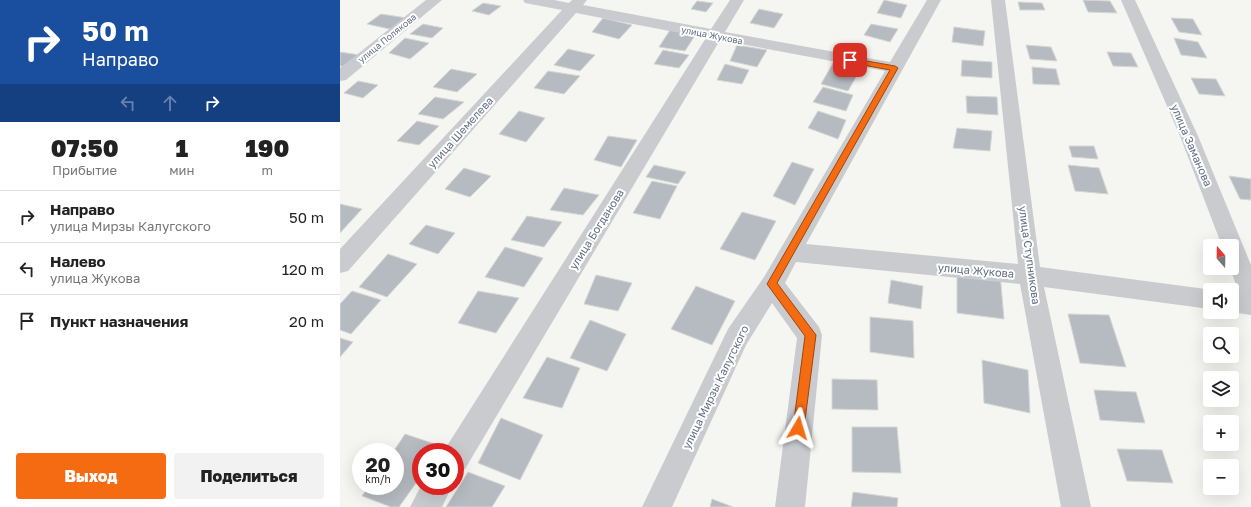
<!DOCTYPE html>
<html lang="ru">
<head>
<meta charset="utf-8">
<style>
  :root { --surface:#fff; --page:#f2f2f2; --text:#222; --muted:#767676; --line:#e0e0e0; --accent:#f56b11 }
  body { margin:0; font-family:"Golos Text",sans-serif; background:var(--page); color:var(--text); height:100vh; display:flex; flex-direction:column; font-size:15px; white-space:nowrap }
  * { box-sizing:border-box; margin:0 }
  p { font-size:13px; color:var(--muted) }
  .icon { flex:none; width:22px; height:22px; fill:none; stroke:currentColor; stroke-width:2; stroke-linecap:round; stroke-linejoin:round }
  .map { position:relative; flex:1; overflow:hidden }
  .side { display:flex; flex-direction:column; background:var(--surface); width:340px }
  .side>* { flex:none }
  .hud { background:#1a4fa0; color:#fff; overflow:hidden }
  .needle { width:26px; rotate:340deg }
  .buttons { position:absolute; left:863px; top:239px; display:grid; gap:8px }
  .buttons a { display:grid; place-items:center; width:36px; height:36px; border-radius:4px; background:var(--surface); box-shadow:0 4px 16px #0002; font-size:20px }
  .speed { position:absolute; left:12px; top:443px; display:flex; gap:8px; font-size:20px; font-weight:700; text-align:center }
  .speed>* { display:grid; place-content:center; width:52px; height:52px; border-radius:50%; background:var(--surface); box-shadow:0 4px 16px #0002; line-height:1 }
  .speed small { font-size:10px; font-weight:400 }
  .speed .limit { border:6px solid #d22; background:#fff; color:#111 }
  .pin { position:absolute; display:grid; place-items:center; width:34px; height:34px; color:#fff; margin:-17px; border-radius:8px; box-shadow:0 2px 6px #0006 }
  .me { position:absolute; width:44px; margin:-22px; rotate:7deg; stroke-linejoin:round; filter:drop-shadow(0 0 3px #0008) }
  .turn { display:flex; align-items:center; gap:14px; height:84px; padding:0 16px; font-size:18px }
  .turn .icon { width:52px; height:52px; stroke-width:2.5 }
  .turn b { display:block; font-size:28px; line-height:34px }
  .lanes { display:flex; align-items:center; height:38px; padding:0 16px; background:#0003; justify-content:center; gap:20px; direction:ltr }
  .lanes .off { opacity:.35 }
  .eta { display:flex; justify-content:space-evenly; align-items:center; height:68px; text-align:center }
  .eta b { font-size:24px; font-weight:800; line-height:28px }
  .action { display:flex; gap:8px; margin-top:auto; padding:8px 16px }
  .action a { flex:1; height:46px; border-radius:4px; background:var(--accent); color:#fff; font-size:16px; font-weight:800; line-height:46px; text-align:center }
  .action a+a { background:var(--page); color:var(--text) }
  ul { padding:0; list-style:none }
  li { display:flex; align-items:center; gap:12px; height:52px; padding:0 16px; border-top:1px solid var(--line) }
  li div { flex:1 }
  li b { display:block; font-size:15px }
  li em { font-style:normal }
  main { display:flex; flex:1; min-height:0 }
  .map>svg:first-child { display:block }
  .building { fill:#b6bbc1; stroke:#d6d7d4 }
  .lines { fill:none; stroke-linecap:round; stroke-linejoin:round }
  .minor { fill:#c9cbcf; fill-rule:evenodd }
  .route { fill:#f56b11; stroke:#9f460b }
  .labels { text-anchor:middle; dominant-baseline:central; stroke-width:4; stroke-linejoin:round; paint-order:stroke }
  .far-street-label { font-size:9px; fill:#616f85; stroke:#fff }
  .street-label { font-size:11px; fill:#616f85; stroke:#fff }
</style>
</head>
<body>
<main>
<section class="side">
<div class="hud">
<div class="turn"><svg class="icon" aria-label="right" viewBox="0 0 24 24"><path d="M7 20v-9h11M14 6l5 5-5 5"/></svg><div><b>50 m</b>Направо</div></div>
<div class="lanes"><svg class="icon off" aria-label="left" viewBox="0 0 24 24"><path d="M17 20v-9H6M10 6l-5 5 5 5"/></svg><svg class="icon off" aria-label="ahead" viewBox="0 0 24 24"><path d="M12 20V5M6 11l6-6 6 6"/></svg><svg class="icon" aria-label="right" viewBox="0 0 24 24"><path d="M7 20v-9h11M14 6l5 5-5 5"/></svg></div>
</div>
<div class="eta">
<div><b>07:50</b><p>Прибытие</p></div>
<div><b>1</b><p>мин</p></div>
<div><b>190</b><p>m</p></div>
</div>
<ul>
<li><svg class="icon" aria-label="right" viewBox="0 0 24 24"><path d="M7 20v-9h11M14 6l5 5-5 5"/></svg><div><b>Направо</b><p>улица Мирзы Калугского</p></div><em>50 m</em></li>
<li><svg class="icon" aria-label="left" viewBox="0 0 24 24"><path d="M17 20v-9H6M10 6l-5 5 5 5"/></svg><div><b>Налево</b><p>улица Жукова</p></div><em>120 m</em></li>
<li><svg class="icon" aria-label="arrive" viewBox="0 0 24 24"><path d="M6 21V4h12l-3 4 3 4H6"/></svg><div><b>Пункт назначения</b></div><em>20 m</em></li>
</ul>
<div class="action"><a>Выход</a><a>Поделиться</a></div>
</section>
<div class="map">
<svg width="911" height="507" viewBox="0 0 911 507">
  <rect width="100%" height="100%" fill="#f5f5f1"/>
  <!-- building -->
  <g class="building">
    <polygon points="544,0 567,5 561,18 537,13"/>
    <polygon points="743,0 770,1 777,13 748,12"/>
    <polygon points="357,1 373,3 366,12 351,9"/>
    <polygon points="678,2 702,3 705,10 680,10"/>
    <polygon points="143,3 161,6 149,15 132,11"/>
    <polygon points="419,9 443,14 434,28 410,23"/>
    <polygon points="41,14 67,18 54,30 27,24"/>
    <polygon points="263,18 292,25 279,39 252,32"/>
    <polygon points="831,18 853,19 862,35 839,32"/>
    <polygon points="83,24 103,28 92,38 70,34"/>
    <polygon points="531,24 558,29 550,42 524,35"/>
    <polygon points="614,27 645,31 643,46 612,42"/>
    <polygon points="330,30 356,34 345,51 319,47"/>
    <polygon points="65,38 89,43 70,59 49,53"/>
    <polygon points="834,38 858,42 867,58 841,55"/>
    <polygon points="397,45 427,50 417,67 390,61"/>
    <polygon points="686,45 711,47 717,61 690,59"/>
    <polygon points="228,49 255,55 240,71 214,65"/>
    <polygon points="323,50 349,55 339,68 314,64"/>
    <polygon points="0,52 20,55 7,67 0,66"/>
    <polygon points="767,52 791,53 798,67 773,66"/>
    <polygon points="622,60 652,62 652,78 621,76"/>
    <polygon points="493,63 520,70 508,91 481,84"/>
    <polygon points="385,64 409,70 402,84 377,80"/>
    <polygon points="692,67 716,69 720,85 693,84"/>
    <polygon points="111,69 137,74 117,92 93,87"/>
    <polygon points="208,71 240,76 224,94 194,88"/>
    <polygon points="851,78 876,79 885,96 859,94"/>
    <polygon points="18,81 38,85 23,98 4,93"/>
    <polygon points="483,87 513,95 506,111 473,102"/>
    <polygon points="626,96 657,97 658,115 627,113"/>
    <polygon points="95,97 124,102 103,119 78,114"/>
    <polygon points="179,111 205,118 186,142 159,134"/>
    <polygon points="478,111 506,120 498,139 468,128"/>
    <polygon points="77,121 99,126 79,145 57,141"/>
    <polygon points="617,128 652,131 650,151 613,148"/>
    <polygon points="268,136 297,140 281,167 254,160"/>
    <polygon points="729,146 754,146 758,159 732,157"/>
    <polygon points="452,162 474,169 455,205 433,196"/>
    <polygon points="314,165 346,172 338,184 306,177"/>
    <polygon points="728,165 759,168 768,194 735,191"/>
    <polygon points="124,168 151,176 130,197 105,189"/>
    <polygon points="889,176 911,179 911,200 900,199"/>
    <polygon points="312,181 337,186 320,219 293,213"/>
    <polygon points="224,188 259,195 243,215 210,210"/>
    <polygon points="0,204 22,209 0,233"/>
    <polygon points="402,212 436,221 415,260 380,249"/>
    <polygon points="187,216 222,222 204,247 171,240"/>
    <polygon points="86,225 115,233 98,254 69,244"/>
    <polygon points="165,247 203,258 184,287 145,277"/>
    <polygon points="48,254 77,264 47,297 19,287"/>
    <polygon points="617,269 660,273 664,319 617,313"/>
    <polygon points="256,275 292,283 278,311 244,304"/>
    <polygon points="551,280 583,286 581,309 548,303"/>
    <polygon points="356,286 395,301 372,345 331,329"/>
    <polygon points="12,291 41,300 11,334 0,330 0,304"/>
    <polygon points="138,291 179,298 156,333 118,323"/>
    <polygon points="728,314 769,315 786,367 740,363"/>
    <polygon points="530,317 573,321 574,358 530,352"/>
    <polygon points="250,320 286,334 267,371 230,358"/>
    <polygon points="0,338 13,342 0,357"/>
    <polygon points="207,357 240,368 222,408 183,398"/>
    <polygon points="642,360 688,370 690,413 644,403"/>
    <polygon points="492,379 537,380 538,410 492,409"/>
    <polygon points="754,390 796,392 805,423 760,420"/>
    <polygon points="161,418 203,435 180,480 138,463"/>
    <polygon points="512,427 557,427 561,473 512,472"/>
    <polygon points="65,434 101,446 97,452 81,452 81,476 59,507 51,507 22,496 29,486 55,486 55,452 53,452"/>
    <polygon points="777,449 822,450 833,483 787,481"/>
    <polygon points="128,472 165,486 152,507 106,507"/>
    <polygon points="513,492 558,498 557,507 511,507"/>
    <polygon points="372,499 393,507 370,507"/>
  </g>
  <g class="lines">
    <!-- minor -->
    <g class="minor">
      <polygon points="86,0 102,0 6,80 0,81 0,68"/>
      <polygon points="183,0 214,0 229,3 232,0 247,0 243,5 371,29 390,0 404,0 385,32 550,62 587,0 601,0 466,244 678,264 651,0 665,0 700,267 873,290 870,290 870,309 704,287 751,507 721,507 680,284 456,262 445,283 479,327 482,335 465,507 435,507 457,338 432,303 406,345 332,507 302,507 388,329 424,277 545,71 380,40 125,469 115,473 115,452 104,452 105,449 366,38 236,13 8,271 0,273 0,249 222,10 185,3"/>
      <polygon points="781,0 795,0 858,136 911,265 911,315 891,312 892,292 899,293 890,268 892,268 892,246 882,246 840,136"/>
      <polygon points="81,486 112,486 102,507 70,507"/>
    </g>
  </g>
  <!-- route -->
  <polygon class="route" points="510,58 555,66 558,68 437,283 476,335 464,428 462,431 458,433 455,431 453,428 465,336 427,284 550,70 507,62 506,60"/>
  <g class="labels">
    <!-- far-street labels -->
    <g class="far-street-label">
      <text transform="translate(372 35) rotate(11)">улица Жукова</text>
      <text transform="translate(47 38) rotate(-39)">улица Полякова</text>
    </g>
    <!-- street labels -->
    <g class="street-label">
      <text transform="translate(120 132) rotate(-48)">улица Шемелева</text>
      <text transform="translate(852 145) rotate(67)">улица Заманова</text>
      <text transform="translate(256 229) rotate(-58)">улица Богданова</text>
      <text transform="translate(690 255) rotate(82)">улица Ступникова</text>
      <text transform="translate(636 270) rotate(5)">улица Жукова</text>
      <text transform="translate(375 387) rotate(-64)">улица Мирзы Калугского</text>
    </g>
  </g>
</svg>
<div class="buttons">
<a><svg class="needle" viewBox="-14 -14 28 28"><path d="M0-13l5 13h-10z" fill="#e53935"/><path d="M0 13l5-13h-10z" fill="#767676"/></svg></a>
<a><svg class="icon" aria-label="sound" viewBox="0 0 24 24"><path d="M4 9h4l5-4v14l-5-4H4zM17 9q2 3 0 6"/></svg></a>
<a><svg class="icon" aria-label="search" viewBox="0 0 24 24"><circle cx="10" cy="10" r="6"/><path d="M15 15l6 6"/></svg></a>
<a><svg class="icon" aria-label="layers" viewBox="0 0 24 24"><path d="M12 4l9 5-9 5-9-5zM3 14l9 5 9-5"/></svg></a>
<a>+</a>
<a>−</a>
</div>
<div class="speed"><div>20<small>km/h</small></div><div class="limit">30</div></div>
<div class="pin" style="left:510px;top:60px;background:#d93025"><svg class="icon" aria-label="arrive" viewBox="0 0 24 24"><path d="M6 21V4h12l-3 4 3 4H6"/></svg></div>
<svg class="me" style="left:458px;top:428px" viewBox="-20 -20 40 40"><path d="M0-17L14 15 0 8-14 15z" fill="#f56b11" stroke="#fff" stroke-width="4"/></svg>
</div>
</main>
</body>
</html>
